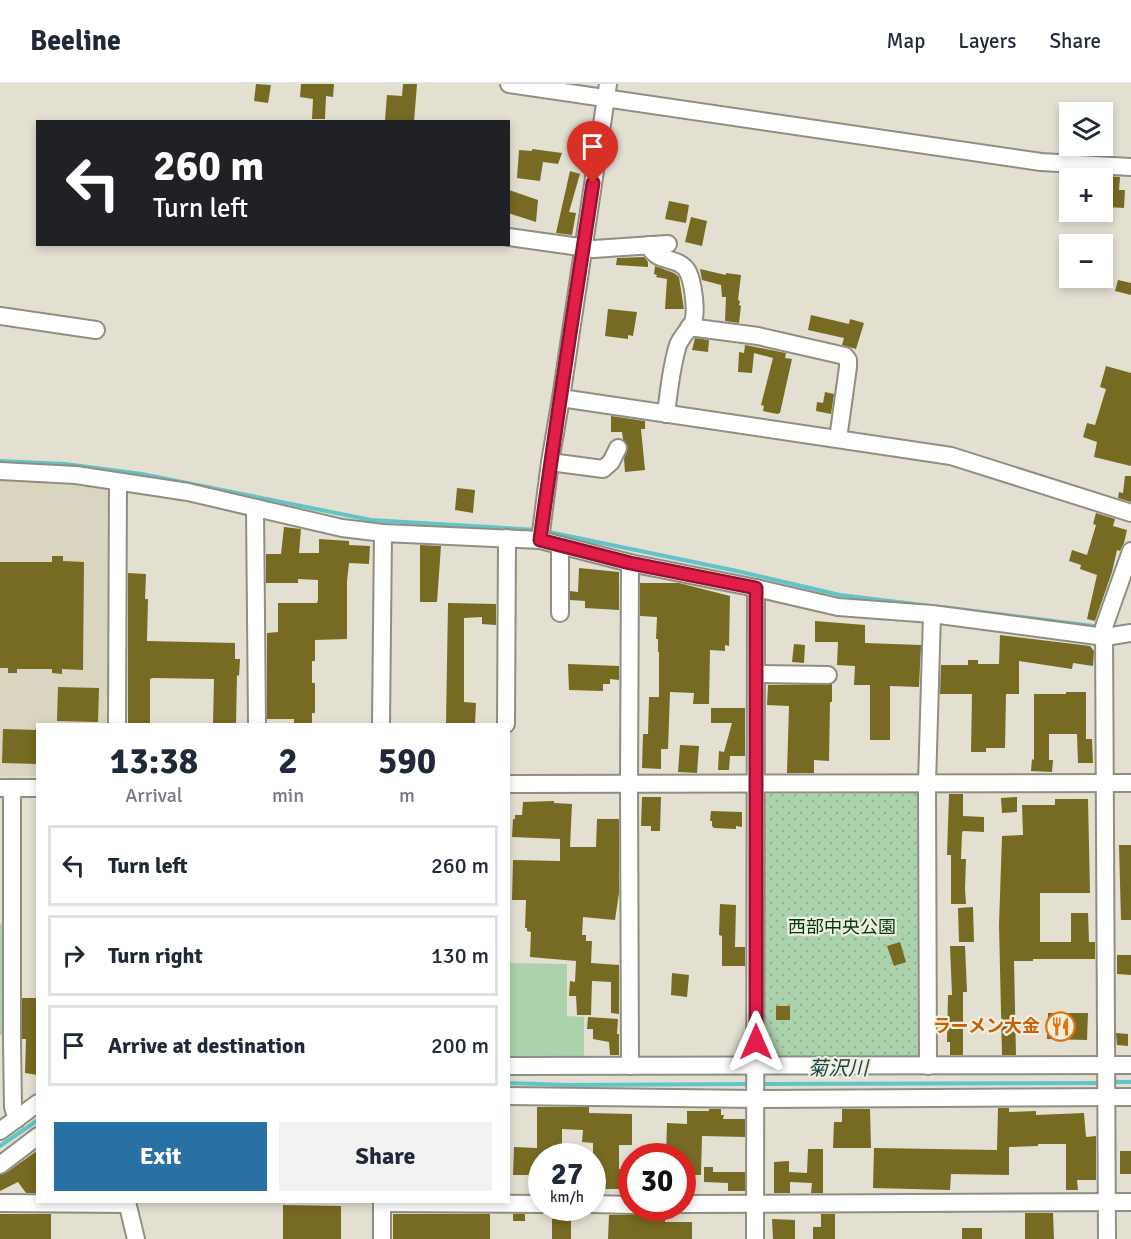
<!DOCTYPE html>
<html lang="en">
<head>
<meta charset="utf-8">
<style>
  :root { --surface:#fff; --page:#f2f2f3; --text:#1f2937; --muted:#747a83; --line:#e0e1e3; --accent:#2971a5 }
  body { margin:0; font-family:Signika,"Noto Sans JP",sans-serif; background:var(--page); color:var(--text); height:100vh; display:flex; flex-direction:column; font-size:22px; white-space:nowrap }
  * { box-sizing:border-box; margin:0 }
  p { font-size:20px; color:var(--muted) }
  .icon { flex:none; width:33px; height:33px; fill:none; stroke:currentColor; stroke-width:2; stroke-linecap:round; stroke-linejoin:round }
  .map { position:relative; flex:1; overflow:hidden }
  .sheet { position:absolute; left:36px; top:639px; width:474px; height:480px; display:flex; flex-direction:column; background:var(--surface); border-radius:0px; box-shadow:0 3px 9px #0003 }
  .sheet>* { flex:none }
  .hud { position:absolute; left:36px; top:36px; width:474px; height:126px; border-radius:0px; box-shadow:0 3px 9px #0003; background:#202124; color:#fff; overflow:hidden }
  .tools { position:absolute; left:1059px; top:18px; display:grid; gap:12px }
  .tools a { display:grid; place-items:center; width:54px; height:54px; border-radius:0px; background:var(--surface); box-shadow:0 3px 9px #0003; font-size:30px }
  .speed { position:absolute; left:528px; top:1059px; display:flex; gap:12px; font-size:30px; font-weight:700; text-align:center }
  .speed>* { display:grid; place-content:center; width:78px; height:78px; border-radius:50%; background:var(--surface); box-shadow:0 3px 9px #0003; line-height:1 }
  .speed small { font-size:15px; font-weight:400 }
  .speed .limit { border:9px solid #d22; background:#fff; color:#111 }
  .pin { position:absolute; display:grid; place-items:center; width:51px; height:51px; color:#fff; margin:-62px -26px; border-radius:50% 50% 50% 0; rotate:-45deg; box-shadow:0 0 6px #0007 }
  .pin .icon { rotate:45deg }
  .me { position:absolute; width:66px; margin:-33px; rotate:0deg; stroke-linejoin:round; filter:drop-shadow(0 0 4px #0008) }
  .turn { display:flex; align-items:center; gap:21px; height:126px; padding:0 18px; font-size:27px }
  .turn .icon { width:78px; height:78px; stroke-width:2.5 }
  .turn b { display:block; font-size:42px; line-height:51px }
  .eta { display:flex; justify-content:space-evenly; align-items:center; height:102px; text-align:center }
  .eta b { font-size:36px; font-weight:800; line-height:42px }
  .button { display:flex; gap:12px; margin-top:auto; padding:12px 18px }
  .button a { flex:1; height:69px; border-radius:0px; background:var(--accent); color:#fff; font-size:24px; font-weight:800; line-height:69px; text-align:center }
  .button a+a { background:var(--page); color:var(--text) }
  ul { padding:0; list-style:none }
  li { display:flex; align-items:center; gap:18px; height:81px; margin:0 12px 9px; padding:0 6px; border:3px solid var(--line); border-radius:0px }
  li div { flex:1 }
  li b { display:block; font-size:22px }
  li em { font-style:normal }
  header { display:flex; align-items:center; gap:36px; box-sizing:border-box; height:84px; padding:0 30px; background:var(--surface); border-bottom:2px solid var(--line) }
  header strong { font-size:28px }
  nav { display:flex; gap:33px; margin-inline-start:auto; font-size:21px }
  .map>svg:first-child { display:block }
  .built { fill:#d9d5bf }
  .green { fill:#abd2ab }
  .park { fill:url(#park-dots) }
  .lines { fill:none; stroke-linecap:round; stroke-linejoin:round }
  .stream { stroke:#62c4c6; stroke-width:4 }
  .building { fill:#776a22 }
  .minor-casing { stroke:#908e80; stroke-width:20 }
  .minor { stroke:#fff; stroke-width:16 }
  .route-casing { stroke:#92132f; stroke-width:15 }
  .route { stroke:#e11d48; stroke-width:10 }
  .labels { text-anchor:middle; dominant-baseline:central; stroke-width:4.5; stroke-linejoin:round; paint-order:stroke }
  .park-label { font-size:18px; fill:#003c09; stroke:#f0eedf }
  .food-label { font-size:18px; font-weight:bold; fill:#c56008; stroke:#f0eedf; text-anchor:end }
  .water-label { font-size:20px; font-style:italic; fill:#1a4748; stroke:#f0eedf }
</style>
</head>
<body>
<header>
<strong>Beeline</strong>
<nav><a>Map</a><a>Layers</a><a>Share</a></nav>
</header>
<div class="map">
<svg width="1131" height="1155" viewBox="0 0 1131 1155">
  <defs>
    <pattern id="park-dots" width="8" height="8" patternUnits="userSpaceOnUse" patternTransform="scale(1.5)"><rect width="8" height="8" fill="#abd2ab"/><path d="M2 2h.1M6 6h.1" fill="none" stroke="#93b492" stroke-width="1.8" stroke-linecap="round"/></pattern>
  </defs>
  <rect width="100%" height="100%" fill="#e3e0d2"/>
  <!-- built -->
  <polygon class="built" points="0,395 73,398 104,403 110,410 110,640 38,640 37,692 0,693"/>
  <!-- green -->
  <polygon class="green" points="510,879 567,880 567,932 584,933 584,976 517,976 510,971"/>
  <!-- park -->
  <g class="park">
    <polygon points="918,709 922,717 923,969 916,975 768,975 763,968 761,717 767,710"/>
    <polygon points="0,839 5,845 7,944 2,951 0,951"/>
  </g>
  <g class="lines">
    <!-- stream -->
    <g class="stream">
      <polyline points="0,377 65,380 142,390 371,436 537,446"/>
      <polyline points="544,447 737,487 840,511 931,522"/>
      <polyline points="942,523 1101,543"/>
      <polyline points="1112,998 1131,998"/>
      <polyline points="508,999 568,1001 751,1000"/>
      <polyline points="761,1000 1102,999"/>
      <polyline points="0,1062 38,1036"/>
    </g>
  </g>
  <!-- building -->
  <g class="building">
    <polygon points="256,0 271,1 268,19 254,17"/>
    <polygon points="301,0 334,0 333,13 326,12 325,35 312,35 313,15 300,13"/>
    <polygon points="403,0 417,0 414,38 385,36 387,11 402,12"/>
    <polygon points="532,65 562,69 558,80 543,78 540,97 517,94 519,66 532,67"/>
    <polygon points="570,87 580,90 569,128 576,129 572,151 556,149"/>
    <polygon points="1102,92 1120,93 1119,106 1125,106 1124,124 1108,123 1110,103 1102,103"/>
    <polygon points="509,106 538,116 536,138 508,129"/>
    <polygon points="669,117 689,121 686,139 665,135"/>
    <polygon points="691,133 707,137 702,162 685,158"/>
    <polygon points="644,173 648,178 648,183 616,181 617,174"/>
    <polygon points="655,182 674,189 679,193 684,225 665,225 667,195 656,193 657,191 654,190"/>
    <polygon points="700,185 726,191 726,189 741,191 738,216 740,217 739,221 741,222 739,239 725,237 726,213 722,213 721,201 702,196"/>
    <polygon points="1118,196 1131,199 1131,211 1115,207"/>
    <polygon points="608,225 637,228 633,252 628,251 628,255 605,252"/>
    <polygon points="811,231 849,240 850,235 864,239 856,265 842,261 844,254 808,246"/>
    <polygon points="695,254 709,256 708,268 692,266"/>
    <polygon points="745,261 786,269 785,274 792,275 780,329 777,330 763,327 764,322 761,321 773,274 754,269 752,289 738,288 739,268 744,269"/>
    <polygon points="1106,282 1131,289 1131,382 1094,373 1097,358 1083,353 1087,339 1095,341 1106,305 1100,303"/>
    <polygon points="825,308 834,310 831,330 816,327 817,318 823,319"/>
    <polygon points="611,332 645,337 645,345 641,345 645,386 625,388 624,375 628,363 623,355 622,348 611,348"/>
    <polygon points="1125,392 1131,392 1131,418 1118,414 1119,408 1123,409"/>
    <polygon points="457,404 475,406 473,429 455,426"/>
    <polygon points="1096,429 1115,435 1113,442 1127,446 1124,459 1120,467 1117,466 1112,488 1095,537 1087,535 1097,491 1080,485 1081,481 1069,477 1072,466 1087,471 1096,441 1093,440"/>
    <polygon points="284,443 301,445 299,469 319,469 319,455 349,457 349,461 370,462 369,480 349,479 347,497 347,555 315,556 315,577 312,577 312,599 315,599 315,629 312,629 312,640 294,640 294,635 267,635 267,549 278,548 278,519 317,519 318,516 318,496 298,495 298,499 266,499 266,470 281,470"/>
    <polygon points="420,461 441,462 437,518 420,518"/>
    <polygon points="52,472 63,472 63,477 84,478 83,586 62,585 62,590 52,589 52,585 17,585 17,589 8,589 8,584 0,584 0,478 52,478"/>
    <polygon points="579,484 619,488 619,526 585,524 585,517 570,516 570,507 578,508"/>
    <polygon points="128,489 146,490 145,515 148,515 147,557 235,559 235,575 240,575 239,592 237,591 236,640 213,640 214,595 153,594 150,595 150,640 128,640"/>
    <polygon points="640,499 679,499 730,512 729,562 725,561 725,567 710,566 709,620 693,620 694,609 670,608 668,665 661,665 661,685 642,684 643,650 648,650 649,613 659,613 659,568 658,568 658,555 656,555 657,533 640,532"/>
    <polygon points="448,519 496,520 496,541 482,540 482,533 464,534 464,618 476,619 475,640 446,640"/>
    <polygon points="815,537 865,541 865,559 921,561 919,603 890,602 890,656 870,656 870,601 854,601 855,582 837,581 838,558 815,558"/>
    <polygon points="1000,551 1090,562 1094,567 1093,582 1073,579 1072,585 1019,577 1019,610 1006,610 1005,664 986,664 986,668 971,668 972,610 940,610 941,581 968,581 968,576 978,576 978,580 999,580"/>
    <polygon points="794,560 805,561 804,579 792,578"/>
    <polygon points="568,580 619,582 619,596 610,595 610,600 603,600 603,607 569,606"/>
    <polygon points="832,600 832,618 830,618 829,677 814,676 814,689 787,689 789,622 767,621 768,601"/>
    <polygon points="58,603 99,604 98,638 57,637"/>
    <polygon points="1066,608 1086,608 1086,655 1092,655 1093,679 1078,679 1077,650 1049,650 1049,676 1053,676 1052,688 1031,687 1032,675 1034,676 1034,610 1066,610"/>
    <polygon points="711,624 745,624 745,672 730,672 729,686 718,686 719,667 724,668 732,639 711,639"/>
    <polygon points="3,645 38,646 38,680 2,679"/>
    <polygon points="680,661 699,662 697,689 678,688"/>
    <polygon points="949,710 963,710 963,732 984,733 984,748 963,747 962,749 961,775 966,775 965,805 966,820 951,820 951,771 947,771"/>
    <polygon points="642,713 661,713 660,747 651,747 651,742 641,742"/>
    <polygon points="1017,713 1017,728 1002,729 1001,714"/>
    <polygon points="1055,715 1088,715 1090,809 1040,809 1040,858 1071,858 1071,829 1088,829 1089,858 1095,858 1095,875 1033,875 1033,877 1014,877 1016,971 1002,971 999,841 1002,752 1023,751 1022,721 1055,721"/>
    <polygon points="554,717 554,719 572,720 570,763 596,763 597,735 619,735 619,809 615,836 583,833 582,851 586,851 586,857 592,857 591,879 619,881 619,930 611,929 611,898 592,897 591,931 577,931 576,912 569,912 570,897 575,898 576,877 530,873 531,848 527,847 527,844 525,844 526,816 512,816 513,776 560,777 560,755 512,753 513,735 515,735 515,731 522,731 523,718"/>
    <polygon points="711,727 742,728 742,743 736,742 736,745 714,744 712,742 712,737 710,737"/>
    <polygon points="1119,761 1131,761 1131,836 1121,836"/>
    <polygon points="720,820 736,821 735,863 745,863 745,882 722,882 722,852 719,851"/>
    <polygon points="973,823 974,858 959,858 958,824"/>
    <polygon points="900,858 906,878 894,882 887,862"/>
    <polygon points="950,862 965,862 967,908 963,908 963,971 950,971 950,958 947,958 948,911 952,911"/>
    <polygon points="1117,871 1131,871 1131,891 1117,890"/>
    <polygon points="672,889 689,891 687,913 671,911"/>
    <polygon points="22,914 38,914 38,991 25,989 26,955 22,955"/>
    <rect x="776" y="922" width="14" height="14"/>
    <polygon points="1048,929 1088,929 1087,956 1047,955"/>
    <polygon points="588,933 618,935 617,950 619,950 619,971 610,971 609,958 593,955 593,945 587,945"/>
    <polygon points="1116,949 1128,950 1128,962 1117,961"/>
    <polygon points="537,1023 589,1023 589,1029 632,1030 632,1061 619,1061 619,1085 624,1085 624,1091 630,1091 630,1102 621,1102 620,1105 593,1105 593,1059 582,1058 583,1046 562,1045 562,1064 581,1064 580,1072 542,1072 542,1091 513,1091 514,1063 537,1064"/>
    <polygon points="998,1024 1009,1024 1009,1028 1036,1027 1036,1031 1084,1029 1086,1053 1096,1052 1096,1096 1077,1096 1078,1106 1066,1106 1066,1060 1038,1060 1038,1062 1009,1063 1009,1091 951,1090 950,1106 873,1104 874,1064 997,1066"/>
    <polygon points="709,1025 721,1025 721,1031 724,1031 723,1035 745,1035 745,1053 702,1052 701,1091 685,1091 685,1086 682,1086 682,1072 666,1072 667,1039 687,1040 687,1027 709,1027"/>
    <polygon points="842,1025 870,1025 871,1064 833,1064 834,1038 842,1038"/>
    <polygon points="808,1065 823,1065 823,1109 811,1109 812,1099 790,1098 790,1109 774,1109 774,1078 789,1077 789,1088 807,1089"/>
    <polygon points="38,1066 38,1109 26,1109 18,1098 0,1107 0,1091 6,1089"/>
    <rect x="1120" y="1067" width="11" height="23"/>
    <polygon points="704,1083 713,1083 713,1088 745,1088 745,1107 728,1107 728,1099 704,1098"/>
    <polygon points="283,1121 341,1122 341,1155 283,1155"/>
    <polygon points="652,1127 665,1128 665,1138 692,1138 692,1155 608,1155 609,1131 632,1131 640,1128"/>
    <polygon points="1025,1129 1053,1129 1054,1155 1025,1155"/>
    <rect x="0" y="1130" width="51" height="25"/>
    <rect x="393" y="1130" width="97" height="25"/>
    <rect x="513" y="1130" width="12" height="7"/>
    <polygon points="821,1130 835,1130 835,1155 813,1155 813,1143 821,1143"/>
    <polygon points="561,1131 571,1131 571,1155 552,1155 552,1135 561,1135"/>
    <polygon points="772,1135 795,1136 795,1155 773,1155"/>
    <rect x="962" y="1144" width="20" height="11"/>
  </g>
  <g class="lines">
    <defs>
      <g id="minor">
        <polyline points="509,0 1041,78 1131,83"/>
        <polyline points="508,153 594,165 668,160"/>
        <path d="M649,161C655,180 679,171 688,188C693,198 697,228 693,238C689,246 681,253 678,261C671,283 669,307 666,330"/>
        <polyline points="0,232 96,246"/>
        <polyline points="689,243 758,252 845,272 848,276 848,283 838,355"/>
        <polyline points="561,314 951,372 1131,429"/>
        <polyline points="550,378 603,385 611,378 618,364"/>
        <polyline points="0,387 76,391 188,408 342,444 383,449 540,456 630,479 756,504 838,523 932,530 1105,553 1131,549"/>
        <polyline points="255,424 257,640"/>
        <polyline points="540,456 550,378 561,314 608,0"/>
        <polyline points="630,479 629,700 630,982"/>
        <polyline points="560,529 560,461"/>
        <polyline points="756,590 828,591"/>
        <polyline points="117,640 118,398"/>
        <polyline points="381,640 383,449"/>
        <polyline points="506,640 507,454"/>
        <polyline points="508,700 1131,699"/>
        <polyline points="0,704 38,704"/>
        <polyline points="12,704 12,957 13,1023 17,1035"/>
        <polyline points="508,982 1131,981"/>
        <polyline points="928,982 927,700 932,530"/>
        <polyline points="508,1012 756,1015 1131,1013"/>
        <polyline points="0,1047 38,1019"/>
        <polyline points="0,1081 38,1052"/>
        <polyline points="127,1118 136,1155"/>
        <polyline points="382,1118 382,1155"/>
        <polyline points="0,1119 127,1120"/>
        <polyline points="382,1119 542,1120"/>
        <polyline points="592,1120 632,1121"/>
        <polyline points="682,1120 1131,1118"/>
        <polyline points="755,1155 756,504"/>
        <polyline points="1107,1155 1104,543 1131,467"/>
      </g>
    </defs>
    <!-- minor casing -->
    <use href="#minor" class="minor-casing"/>
    <!-- minor -->
    <use href="#minor" class="minor"/>
  </g>
  <g class="lines">
    <defs>
      <path id="route" d="M593,99C575,218 556,337 540,456L630,479L756,504V958"/>
    </defs>
    <!-- route casing -->
    <use href="#route" class="route-casing"/>
    <!-- route -->
    <use href="#route" class="route"/>
  </g>
  <!-- icons -->
  <defs>
    <symbol id="restaurant-ring" viewBox="-11 -11 22 22"><circle r="9.5" fill="#f0eedf" stroke="#e8710a" stroke-width="1.5"/><path d="M-5-6h1v4h1v-4h1v4h1v-4h1v5L-1.5 .5V6h-2V.5L-5-1ZM5-6V6H3V1.5H1.5Q1.5-4 5-6Z" fill="#e8710a"/></symbol>
  </defs>
  <g fill-rule="evenodd">
    <use href="#restaurant-ring" x="1044" y="926" width="33" height="33"/>
  </g>
  <g class="labels">
    <!-- park labels -->
    <g class="park-label">
      <text x="842" y="843">西部中央公園</text>
    </g>
    <!-- food labels -->
    <g class="food-label">
      <text x="1040" y="942">ラーメン大金</text>
    </g>
    <!-- water labels -->
    <g class="water-label">
      <text x="838" y="984">菊沢川</text>
    </g>
  </g>
</svg>
<div class="tools">
<a><svg class="icon" aria-label="layers" viewBox="0 0 24 24"><path d="M12 4l9 5-9 5-9-5zM3 14l9 5 9-5"/></svg></a>
<a>+</a>
<a>−</a>
</div>
<div class="speed"><div>27<small>km/h</small></div><div class="limit">30</div></div>
<div class="pin" style="left:593px;top:99px;background:#d93025"><svg class="icon" aria-label="arrive" viewBox="0 0 24 24"><path d="M6 21V4h12l-3 4 3 4H6"/></svg></div>
<svg class="me" style="left:756px;top:958px" viewBox="-20 -20 40 40"><path d="M0-17L14 15 0 8-14 15z" fill="#e11d48" stroke="#fff" stroke-width="4"/></svg>
<div class="hud">
<div class="turn"><svg class="icon" aria-label="left" viewBox="0 0 24 24"><path d="M17 20v-9H6M10 6l-5 5 5 5"/></svg><div><b>260 m</b>Turn left</div></div>
</div>
<section class="sheet">
<div class="eta">
<div><b>13:38</b><p>Arrival</p></div>
<div><b>2</b><p>min</p></div>
<div><b>590</b><p>m</p></div>
</div>
<ul>
<li><svg class="icon" aria-label="left" viewBox="0 0 24 24"><path d="M17 20v-9H6M10 6l-5 5 5 5"/></svg><div><b>Turn left</b></div><em>260 m</em></li>
<li><svg class="icon" aria-label="right" viewBox="0 0 24 24"><path d="M7 20v-9h11M14 6l5 5-5 5"/></svg><div><b>Turn right</b></div><em>130 m</em></li>
<li><svg class="icon" aria-label="arrive" viewBox="0 0 24 24"><path d="M6 21V4h12l-3 4 3 4H6"/></svg><div><b>Arrive at destination</b></div><em>200 m</em></li>
</ul>
<div class="button"><a>Exit</a><a>Share</a></div>
</section>
</div>
</body>
</html>
